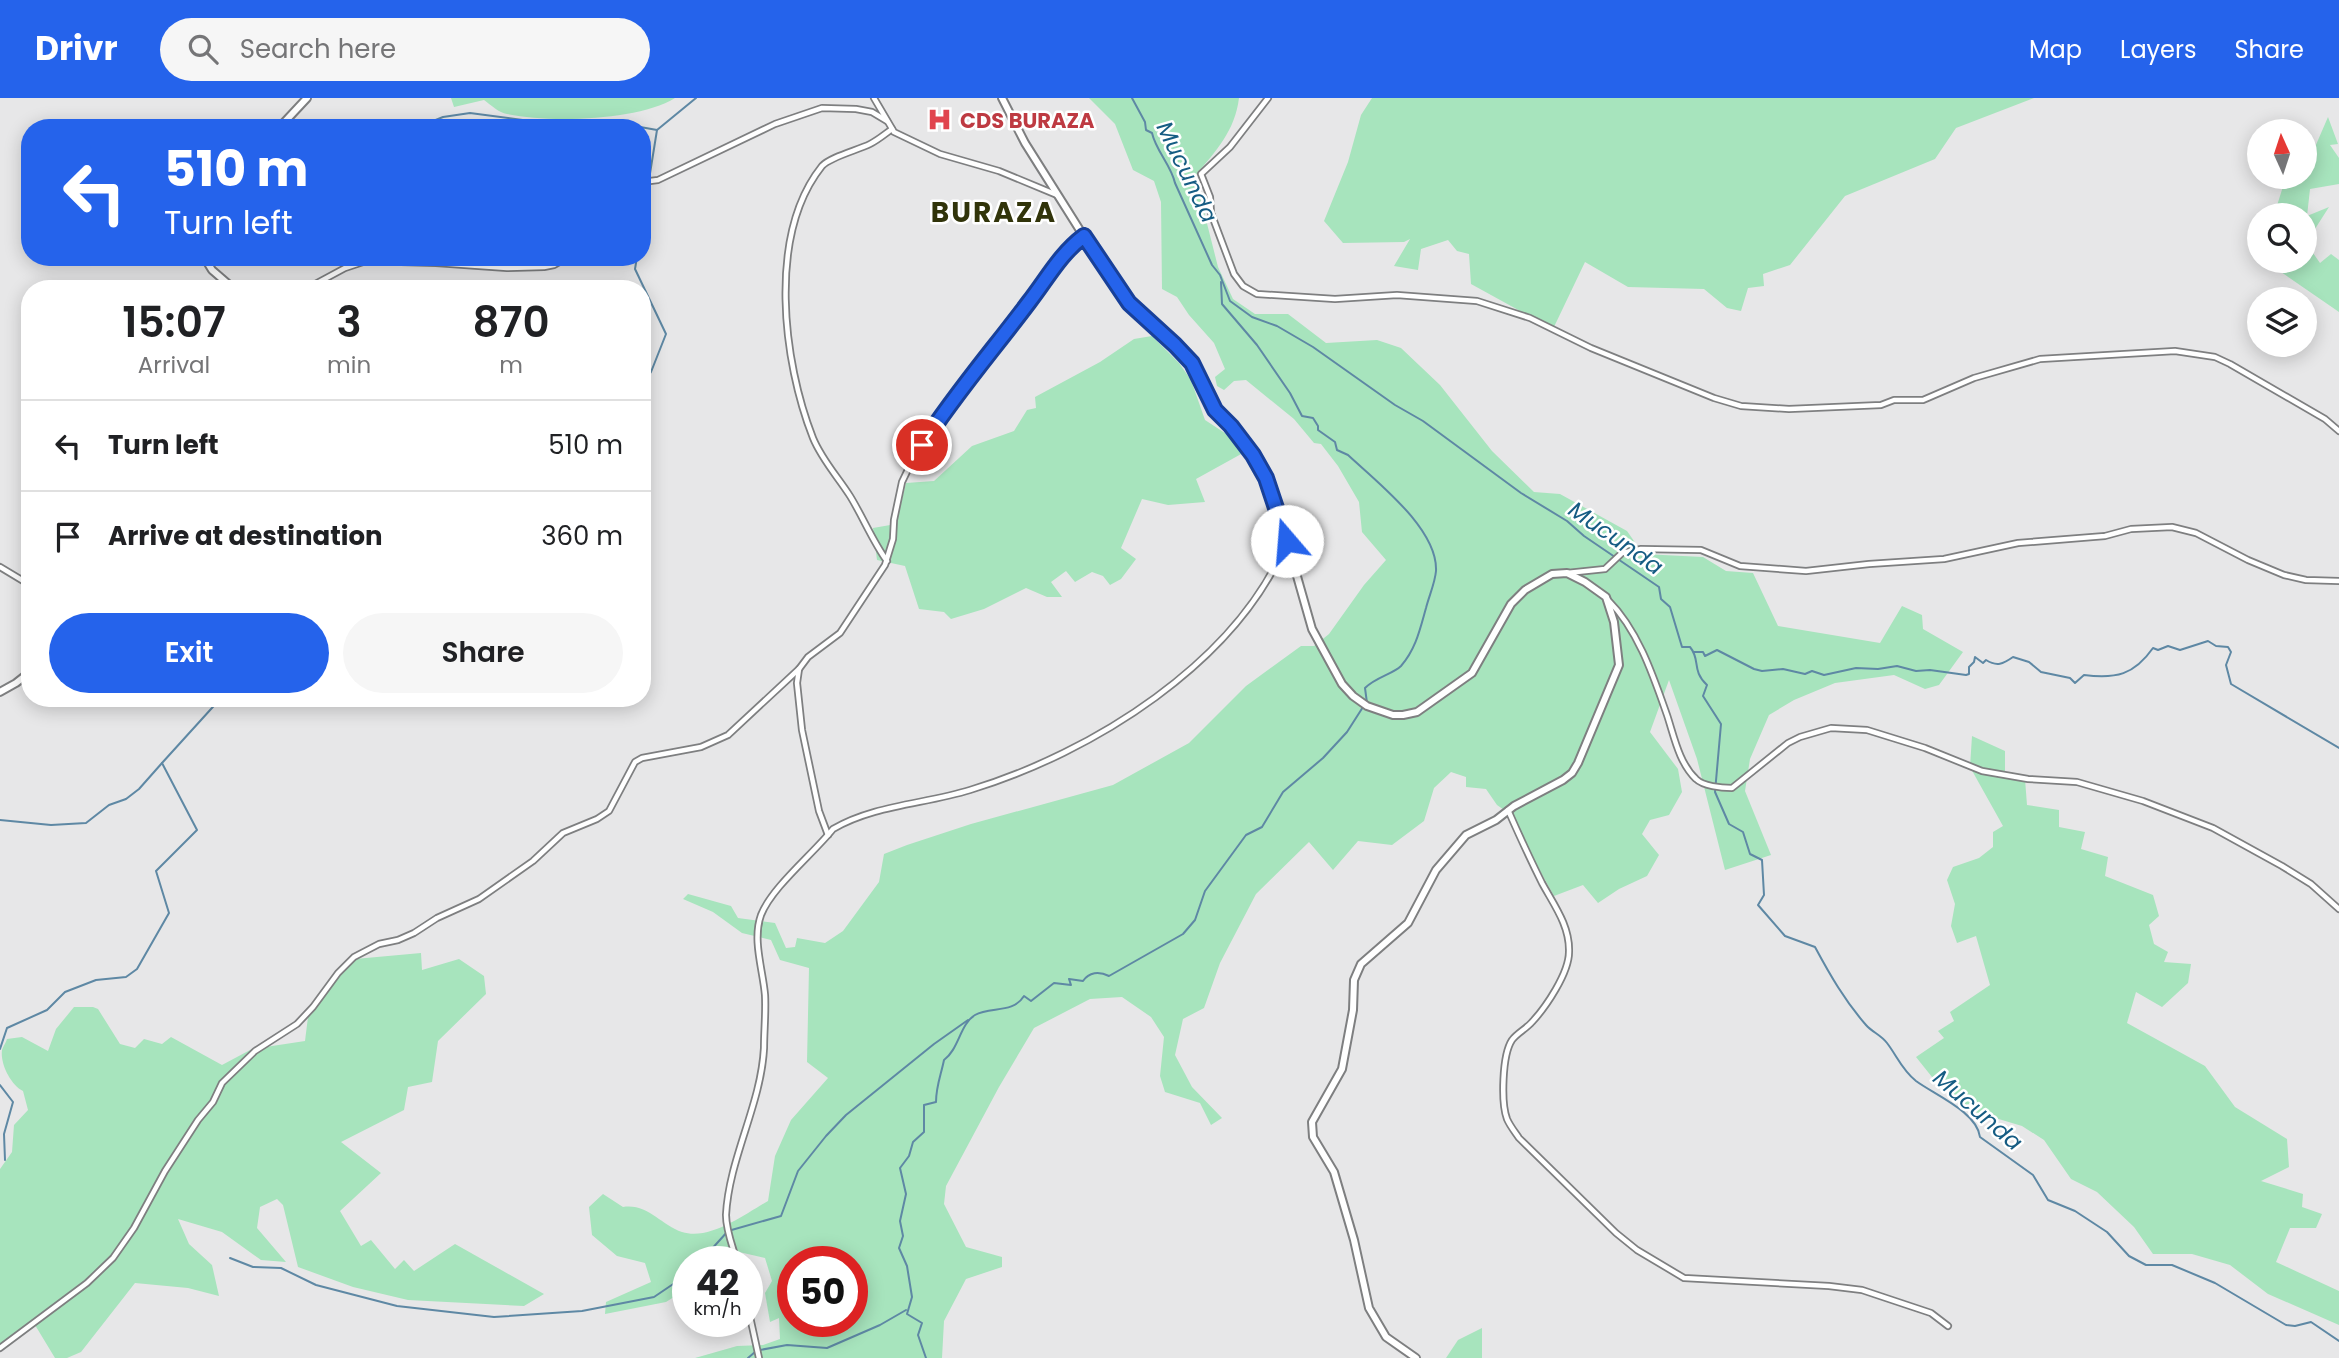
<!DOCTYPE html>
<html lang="en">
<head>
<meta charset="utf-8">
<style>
  :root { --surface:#fff; --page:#f6f6f6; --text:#202124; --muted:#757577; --line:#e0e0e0; --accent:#2563eb }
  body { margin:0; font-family:Poppins,sans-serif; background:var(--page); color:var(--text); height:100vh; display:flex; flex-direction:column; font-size:26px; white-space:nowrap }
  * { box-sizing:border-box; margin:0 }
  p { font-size:23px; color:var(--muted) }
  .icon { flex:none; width:38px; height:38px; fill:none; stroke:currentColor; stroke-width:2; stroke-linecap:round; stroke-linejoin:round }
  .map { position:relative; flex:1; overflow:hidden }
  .panel { position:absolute; left:21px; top:182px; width:630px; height:427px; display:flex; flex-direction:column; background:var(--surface); border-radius:28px; box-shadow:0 4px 18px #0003 }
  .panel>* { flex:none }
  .top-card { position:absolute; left:21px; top:21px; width:630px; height:147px; border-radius:28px; box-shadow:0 4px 18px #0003; background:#2563eb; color:#fff; overflow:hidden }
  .needle { width:46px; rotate:357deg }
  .tools { position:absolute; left:2247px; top:21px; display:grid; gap:14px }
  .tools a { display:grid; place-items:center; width:70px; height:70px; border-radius:50%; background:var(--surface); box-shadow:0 4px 18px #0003; font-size:35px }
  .speed { position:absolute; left:672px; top:1148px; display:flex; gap:14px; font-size:35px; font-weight:700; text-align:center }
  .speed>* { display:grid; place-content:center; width:91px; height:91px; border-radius:50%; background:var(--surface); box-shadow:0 4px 18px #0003; line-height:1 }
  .speed small { font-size:18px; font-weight:400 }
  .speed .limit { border:10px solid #d22; background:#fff; color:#111 }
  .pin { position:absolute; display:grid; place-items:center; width:60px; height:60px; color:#fff; margin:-30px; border:4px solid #fff; border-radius:50%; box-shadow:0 2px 7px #0007 }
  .me { position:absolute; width:77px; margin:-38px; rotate:342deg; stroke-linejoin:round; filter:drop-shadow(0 0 5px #0008) }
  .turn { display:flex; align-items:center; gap:24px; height:147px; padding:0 28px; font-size:32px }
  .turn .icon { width:91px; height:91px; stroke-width:2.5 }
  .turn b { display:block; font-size:49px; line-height:60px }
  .eta { display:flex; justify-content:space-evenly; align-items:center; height:119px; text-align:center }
  .eta b { font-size:42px; font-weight:600; line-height:49px }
  .primary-button { display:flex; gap:14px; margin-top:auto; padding:14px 28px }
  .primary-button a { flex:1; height:80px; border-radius:42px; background:var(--accent); color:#fff; font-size:28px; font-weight:600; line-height:80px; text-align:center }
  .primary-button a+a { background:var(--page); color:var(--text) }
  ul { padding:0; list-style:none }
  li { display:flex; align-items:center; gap:21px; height:91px; padding:0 28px; border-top:2px solid var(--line) }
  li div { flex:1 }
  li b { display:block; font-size:26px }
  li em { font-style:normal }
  header { display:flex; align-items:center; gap:42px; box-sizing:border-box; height:98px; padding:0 35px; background:var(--accent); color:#fff }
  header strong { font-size:33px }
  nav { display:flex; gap:38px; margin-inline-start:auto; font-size:24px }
  .search { width:490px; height:63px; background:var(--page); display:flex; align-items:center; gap:18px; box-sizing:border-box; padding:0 24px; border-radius:38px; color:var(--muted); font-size:26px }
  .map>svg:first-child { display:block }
  .green { fill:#a7e4bd; fill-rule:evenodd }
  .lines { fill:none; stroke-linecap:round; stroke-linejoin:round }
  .stream { stroke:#5e88a4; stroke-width:2 }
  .minor-casing { stroke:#7e7f80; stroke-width:8 }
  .major-casing { stroke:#7e7f80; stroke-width:10 }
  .minor { stroke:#fff; stroke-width:4.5 }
  .major { stroke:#fff; stroke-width:6 }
  .route-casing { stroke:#184099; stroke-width:18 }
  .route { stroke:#2563eb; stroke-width:12 }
  .labels { text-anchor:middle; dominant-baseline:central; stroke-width:5; stroke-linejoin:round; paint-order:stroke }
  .health-label { font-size:21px; font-weight:bold; fill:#be3a42; stroke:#fff; text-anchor:start }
  .water-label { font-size:23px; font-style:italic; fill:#155c83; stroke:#fff }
  .district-label { font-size:28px; font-weight:bold; letter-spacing:2px; fill:#31340a; stroke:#fff }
</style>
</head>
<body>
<header>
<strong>Drivr</strong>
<div class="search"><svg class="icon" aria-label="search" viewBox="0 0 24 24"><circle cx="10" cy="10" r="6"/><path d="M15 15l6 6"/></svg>Search here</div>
<nav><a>Map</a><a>Layers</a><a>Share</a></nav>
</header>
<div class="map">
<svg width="2339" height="1260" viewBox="0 0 2339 1260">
  <rect width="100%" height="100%" fill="#e7e7e8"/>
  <!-- green -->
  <g class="green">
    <path d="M451,0H675C638,23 549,25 507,16C499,15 491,7 484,2L454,9Z"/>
    <path d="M1089,0H1239C1235,33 1216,53 1195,78L1218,169L1233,201L1255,216H1288L1326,245L1377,242L1401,250L1440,287L1492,353L1534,394L1560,396L1627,433L1643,456L1703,459L1726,473L1753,475L1778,528L1880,545L1902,508L1922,517L1923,531L1963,554L1939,587L1925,591L1894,577L1835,585L1794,602L1769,617L1750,661L1745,693L1771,757L1725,772L1697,661L1669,582L1650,634L1678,671L1682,694L1669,717L1650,722L1642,736L1659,757L1647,778L1619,791L1598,805L1583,787L1554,798L1507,714L1497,707L1486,691L1466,689V679L1451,674L1434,690L1424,723L1392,747L1358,743L1333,772L1309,744L1256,796L1220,865L1204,910L1183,921L1175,957L1192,989L1222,1020L1211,1027L1200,1005L1165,994L1160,978L1164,939L1151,919L1122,899L1090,901L1034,930L999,989L946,1088L944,1106L966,1149L1002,1159V1169L966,1181L944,1223L942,1260H695L737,1248L763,1247L780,1241L779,1220L770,1224L765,1195L772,1183L765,1160L726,1151L717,1164H688V1190L666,1204L605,1216L606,1204L651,1184L645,1165L617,1158L592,1137L589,1109L603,1096L623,1109C647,1105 661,1127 682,1134C710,1143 745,1116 768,1103L775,1058L791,1022L828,980L807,964L809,870L780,862L771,842L742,835L713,814L683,801L688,796L731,808L738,820L775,825L786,850L795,849L797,840L825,845L843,833L879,784L884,756L907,747L971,726L1113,687L1189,645L1246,588L1301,548H1314L1329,536L1364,487L1386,462L1362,434L1359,404L1338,368L1321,346L1314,345L1294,321L1246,282L1234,283L1224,292L1217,288L1215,279L1225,271L1214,245L1189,217L1177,199L1162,191L1161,104L1154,83L1133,72L1115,26ZM793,1164H852V1223H793Z"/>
    <polygon points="1372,0 2034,0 1956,30 1935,61 1845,98 1790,167 1763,176 1764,188 1748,190 1741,213 1727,210 1704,191 1628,189 1585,164 1553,231 1471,186 1469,156 1457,153 1448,142 1421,151 1418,172 1394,168 1410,141 1404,144 1343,145 1324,123 1348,64 1361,17"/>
    <polygon points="2328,19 2338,46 2330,47 2339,60 2339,86 2310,91 2307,118 2329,109 2306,145 2320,165 2331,156 2339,162 2339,214 2281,174 2277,163 2305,163 2305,117 2274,117 2286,79 2305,79 2305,59 2312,56"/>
    <polygon points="1152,238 1179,265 1191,282 1205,322 1231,339 1243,355 1196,381 1205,404 1168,407 1142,401 1121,450 1136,461 1121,481 1110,487 1103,478 1092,474 1075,484 1066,473 1051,484 1062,499 1047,499 1026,490 984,511 951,521 944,514 919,511 905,468 877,462 873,430 896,426 906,385 934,383 972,348 1014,333 1027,312 1036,310 1035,299 1100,264 1134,241"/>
    <polygon points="1972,638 2005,653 2005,678 2025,681 2027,707 2059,712 2059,729 2085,734 2081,751 2108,759 2105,778 2153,797 2159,818 2149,827 2154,846 2168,854 2164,864 2191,866 2188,885 2162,909 2136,894 2127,925 2205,968 2235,1009 2287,1041 2289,1069 2261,1083 2303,1096 2302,1109 2322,1116 2316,1130 2290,1130 2276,1164 2339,1193 2339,1227 2268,1196 2230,1167 2192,1156 2153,1156 2134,1129 2097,1094 2071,1081 2044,1042 2022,1028 1972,1013 1932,979 1916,959 1944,940 1938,933 1954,923 1950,914 1990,887 1976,838 1957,845 1951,828 1955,806 1947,782 1953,769 1979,760 1993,749 1993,734 2003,728 1970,669"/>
    <path d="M421,855L422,872L459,861L484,878L486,896L438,943L432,984L408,989L404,1012L341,1044L381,1075L340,1113L361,1148L371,1142L395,1171L404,1162L414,1173L455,1146L544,1196L524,1208L408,1202L353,1189L298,1169L283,1107L277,1101L260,1109L257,1130L286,1164L261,1162L222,1134L178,1121L189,1146L212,1167L219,1198L188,1190L135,1185L81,1254L67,1260H55L35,1227L0,1252V1071L12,1054L14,1027L28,1012L23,993C11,987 0,966 2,952C3,948 6,945 7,941L22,939L48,953L56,931L74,909H93L98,911L120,946L135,950L144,941L162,946L171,939L222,967L252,951L305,943L309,911L334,876L355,861Z"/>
    <polygon points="1482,1230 1482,1260 1446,1260 1458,1242"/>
  </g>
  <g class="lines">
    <!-- stream -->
    <g class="stream">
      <path d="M1132,0L1145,24L1146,32L1152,35C1156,53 1171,67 1175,85L1212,167L1220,177L1230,203L1252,219L1277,228L1313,249L1395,307L1423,323L1521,395L1567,423L1584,438L1659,489L1661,501L1670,509L1682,549H1690C1701,562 1691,572 1707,587L1703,598L1721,626L1715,694L1729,726L1743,734L1750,756L1762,762L1764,797L1758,807L1785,838L1815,849C1830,877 1845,903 1866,927C1872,934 1881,937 1887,945C1897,958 1902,972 1916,983C1935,997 1977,1014 1980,1039L2033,1077L2048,1102L2075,1113L2107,1134L2129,1158L2146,1167H2172L2215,1185L2286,1227L2295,1228L2311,1224L2339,1243"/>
      <polyline points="416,30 443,19 470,15 552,26 601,22 657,32"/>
      <polyline points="642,125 657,32 696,0"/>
      <polyline points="637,159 635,171 666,236 651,274 642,287"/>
      <path d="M1221,184L1222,206L1257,247L1290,295L1302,318L1313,320L1318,328V332L1335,344L1337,352L1348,357C1377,384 1438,431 1436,473C1435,485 1429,498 1426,510C1420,531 1416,551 1401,568C1393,576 1376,579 1365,590L1367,605"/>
      <path d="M1694,554H1703L1705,558L1717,552L1754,571L1762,573L1783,571L1805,576L1812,573L1824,577L1856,570L1878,571L1897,568L1916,573L1930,572L1966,577L1969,576V569L1974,564L1975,559L1983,565L1986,562C1997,569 2003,566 2013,559L2029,564L2041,574L2070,580L2075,585L2084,577C2116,581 2134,577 2153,550L2158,552L2168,548L2180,552L2208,543L2216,548L2228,549L2231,554L2226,567L2231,586L2339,650"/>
      <polyline points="0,722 51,727 86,725 109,707 126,701 139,691 162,665"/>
      <polyline points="0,951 7,930 47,912 65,894 96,882 126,879 137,871 169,815 156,773 197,732 162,665 221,600"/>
      <polyline points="0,987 13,1004 4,1036 5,1062"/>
      <polyline points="230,1160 253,1169 281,1170 316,1187 397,1208 494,1219 582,1213 654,1199 688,1176"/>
      <polyline points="700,1164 728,1133 781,1118 798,1073 826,1038 846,1017 934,946 968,922"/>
      <polyline points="760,1252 787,1247 827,1250 880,1227 906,1212"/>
      <polyline points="748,1260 755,1254"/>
      <path d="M926,1260L918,1237L922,1225L907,1216L912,1199L907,1168L899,1150L903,1138L900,1123L906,1096L900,1070L909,1058L913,1044L924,1034V1007L936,1004C936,988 941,977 944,962C959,951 960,926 975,917C990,908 1013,916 1024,898L1031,903L1054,885L1071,887L1069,881L1083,883C1089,874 1099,873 1109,878L1183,836L1195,822L1205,793L1246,737L1262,729L1283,694L1323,660L1347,634L1363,609"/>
    </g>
    <defs>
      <g id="minor">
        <polyline points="874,0 894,34 940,56 999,73 1057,97"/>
        <polyline points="1268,0 1230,49 1201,76 1210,99 1211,115 1234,176 1243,188 1257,196 1335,201 1397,197 1477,203 1530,220 1591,250 1714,300 1741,308 1789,311 1881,307 1894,302 1923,302 1974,280 2040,261 2175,253 2215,259 2230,266 2325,321 2339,333"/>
        <polyline points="642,84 658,82 775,26 822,10 856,11 872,14 887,23"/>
        <polyline points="306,191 345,170 366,163 436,165 507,170 544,169 554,167 568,159"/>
        <path d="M887,463C873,444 863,419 850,398C838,379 822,362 813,340C783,264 767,137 822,68C830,59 858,52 870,46C878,42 885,36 892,31"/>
        <polyline points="0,469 30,487"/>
        <polyline points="1567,475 1605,471 1622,455 1641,451 1701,452 1740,468 1806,473 1869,466 1944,461 2018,445 2105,438 2131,431 2172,429 2196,435 2248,462 2284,477 2306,482 2339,483"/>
        <path d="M1608,502C1638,532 1653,577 1667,617C1674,638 1679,665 1696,681C1703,688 1721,690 1732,690L1788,645L1800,639L1831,630L1867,632L1925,650L1982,673L2028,681L2077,684L2143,703L2213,730L2282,768L2311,786L2339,811"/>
        <path d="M1508,712C1519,737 1530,761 1542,785C1554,807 1570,828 1569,854C1569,875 1546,909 1532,924C1526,931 1517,935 1512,942C1502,957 1501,1005 1507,1021C1510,1028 1515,1034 1519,1040L1616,1135L1637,1152L1684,1180L1829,1188L1862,1192L1931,1215L1948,1228"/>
        <polyline points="828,737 819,713 802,632 797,585 799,571 808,559 840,535 885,467 893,441 894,422 902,384 914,359 934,329 1031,202 1051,172 1073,146 1084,138"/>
        <path d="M737,1164C733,1149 726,1133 726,1117C729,1060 761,1007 764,950C764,933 766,914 765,897C763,872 752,842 761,817C772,789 813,756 833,731C874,707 925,706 970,692C1092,655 1237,565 1287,443"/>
        <polyline points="747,1205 759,1260"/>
        <polyline points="0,1250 87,1185 113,1160 134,1130 165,1073 198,1022 213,1004 222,985 255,953 297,926 313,909 338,875 354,859 379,846 398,842 414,835 437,820 479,801 533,763 563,735 597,721 609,713 635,664 642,660 701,649 728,637 799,571"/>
      </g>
      <g id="major">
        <polyline points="1002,0 1025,45 1110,180 1129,205 1175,247 1192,265 1217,315 1236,334 1263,373 1287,443 1312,531 1342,586 1353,598 1367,608 1393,617 1403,617 1417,614 1472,575 1511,506 1525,492 1552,476 1567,475 1585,484 1606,499 1614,524 1619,567 1578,665 1572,675 1563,682 1514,708 1496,722 1466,737 1436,772 1408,825 1361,866 1354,882 1353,912 1342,971 1312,1024 1313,1039 1334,1074 1354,1142 1369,1210 1386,1239 1416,1260"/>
        <polyline points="279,30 307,0"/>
        <polyline points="204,159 212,172 234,191"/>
        <polyline points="0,594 16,585 30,574"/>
      </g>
    </defs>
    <!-- minor casing -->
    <use href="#minor" class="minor-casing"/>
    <!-- major casing -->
    <use href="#major" class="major-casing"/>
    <!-- minor -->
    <use href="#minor" class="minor"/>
    <!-- major -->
    <use href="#major" class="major"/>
  </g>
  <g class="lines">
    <defs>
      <path id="route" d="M922,347C954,297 993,252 1029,204C1047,181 1060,156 1084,138L1129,205L1175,247L1192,265L1215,312L1231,328L1253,357L1266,380L1287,443"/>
    </defs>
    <!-- route casing -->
    <use href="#route" class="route-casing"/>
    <!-- route -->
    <use href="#route" class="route"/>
  </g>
  <!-- icons -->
  <defs>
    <symbol id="hospital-bare" viewBox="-9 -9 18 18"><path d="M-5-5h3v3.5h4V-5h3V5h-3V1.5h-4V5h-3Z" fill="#e0444e" stroke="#fff" stroke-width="2.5" paint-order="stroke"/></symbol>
  </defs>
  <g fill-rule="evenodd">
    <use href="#hospital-bare" x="922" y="4" width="35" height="35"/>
  </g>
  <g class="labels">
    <!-- health labels -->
    <g class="health-label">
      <text x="960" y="22">CDS BURAZA</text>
    </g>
    <!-- water labels -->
    <g class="water-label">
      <text transform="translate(1187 74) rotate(64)">Mucunda</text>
      <text transform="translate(1616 440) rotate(35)">Mucunda</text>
      <text transform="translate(1978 1012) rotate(41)">Mucunda</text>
    </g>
    <!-- district labels -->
    <g class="district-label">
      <text x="994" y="114">BURAZA</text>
    </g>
  </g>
</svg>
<div class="tools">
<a><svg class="needle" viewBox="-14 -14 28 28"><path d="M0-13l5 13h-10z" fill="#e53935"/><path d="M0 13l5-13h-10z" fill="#757577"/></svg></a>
<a><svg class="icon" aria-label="search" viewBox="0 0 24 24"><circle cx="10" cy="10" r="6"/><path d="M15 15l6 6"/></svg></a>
<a><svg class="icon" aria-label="layers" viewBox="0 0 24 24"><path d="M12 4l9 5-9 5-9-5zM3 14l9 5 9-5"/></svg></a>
</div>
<div class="speed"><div>42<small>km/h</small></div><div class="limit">50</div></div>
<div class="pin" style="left:922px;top:347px;background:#d93025"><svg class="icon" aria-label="arrive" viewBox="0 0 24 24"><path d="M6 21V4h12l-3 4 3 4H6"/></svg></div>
<svg class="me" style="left:1287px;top:443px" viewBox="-20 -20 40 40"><circle r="19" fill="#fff"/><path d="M0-13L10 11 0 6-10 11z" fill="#2563eb"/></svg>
<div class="top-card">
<div class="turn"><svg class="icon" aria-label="left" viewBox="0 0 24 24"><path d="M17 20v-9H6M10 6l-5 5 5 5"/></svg><div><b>510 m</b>Turn left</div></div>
</div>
<section class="panel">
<div class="eta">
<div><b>15:07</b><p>Arrival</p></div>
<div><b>3</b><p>min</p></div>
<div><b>870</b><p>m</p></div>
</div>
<ul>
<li><svg class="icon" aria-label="left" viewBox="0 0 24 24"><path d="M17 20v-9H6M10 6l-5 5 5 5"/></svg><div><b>Turn left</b></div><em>510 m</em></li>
<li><svg class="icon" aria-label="arrive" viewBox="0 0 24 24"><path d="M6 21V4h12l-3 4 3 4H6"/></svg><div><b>Arrive at destination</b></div><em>360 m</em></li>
</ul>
<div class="primary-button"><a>Exit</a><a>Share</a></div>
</section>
</div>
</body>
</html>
